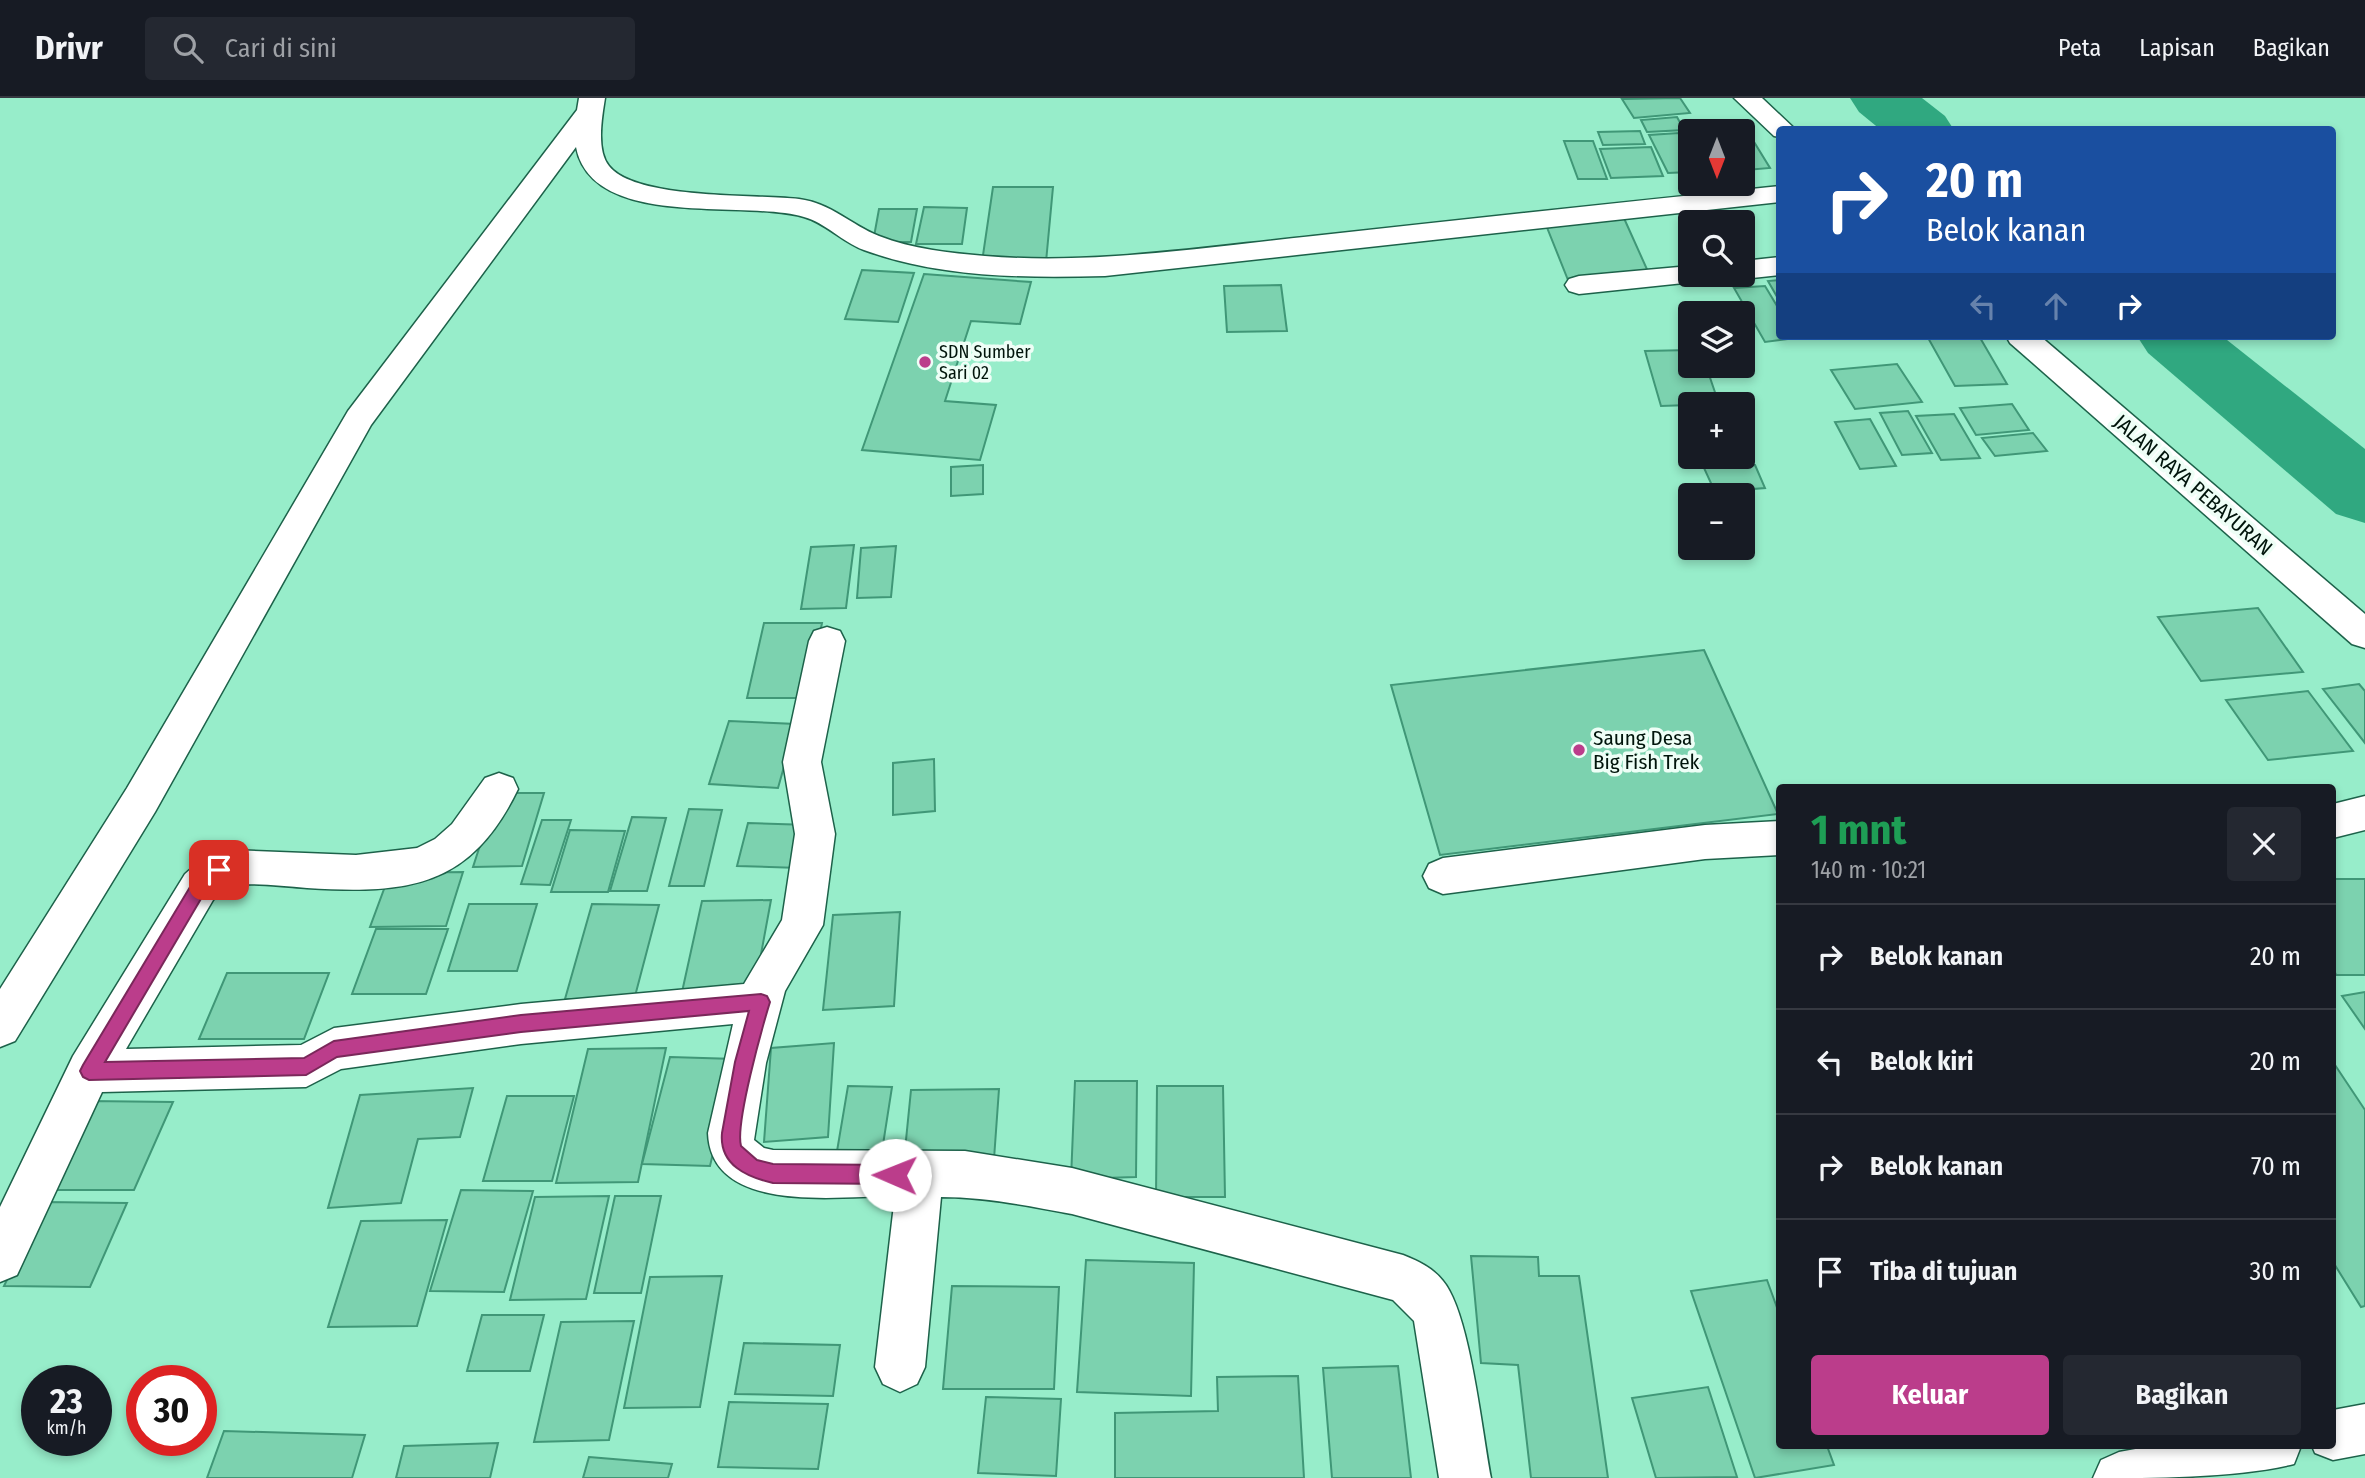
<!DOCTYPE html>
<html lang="id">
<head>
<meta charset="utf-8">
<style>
  :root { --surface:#171b24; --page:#242831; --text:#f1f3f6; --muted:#9ea1a6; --line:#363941; --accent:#bb3d8b }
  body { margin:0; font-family:"Fira Sans Condensed",sans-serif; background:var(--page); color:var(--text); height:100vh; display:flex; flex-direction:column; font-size:26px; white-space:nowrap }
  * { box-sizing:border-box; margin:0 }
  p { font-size:23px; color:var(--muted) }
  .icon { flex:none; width:38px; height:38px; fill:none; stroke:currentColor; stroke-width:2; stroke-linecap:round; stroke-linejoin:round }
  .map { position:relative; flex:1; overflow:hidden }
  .panel { position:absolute; left:1776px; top:686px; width:560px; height:665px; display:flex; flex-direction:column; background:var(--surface); border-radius:7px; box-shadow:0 4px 10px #0003 }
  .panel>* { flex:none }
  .top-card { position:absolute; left:1776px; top:28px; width:560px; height:214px; border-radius:7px; box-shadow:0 4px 10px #0003; background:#1a4fa0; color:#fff; overflow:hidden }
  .needle { width:46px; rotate:180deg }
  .fabs { position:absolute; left:1678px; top:21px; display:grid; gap:14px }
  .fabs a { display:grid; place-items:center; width:77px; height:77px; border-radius:7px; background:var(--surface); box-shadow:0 4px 10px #0003; font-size:35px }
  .speed { position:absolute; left:21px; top:1267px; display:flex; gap:14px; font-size:35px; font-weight:700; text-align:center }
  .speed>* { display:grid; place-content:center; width:91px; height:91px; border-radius:50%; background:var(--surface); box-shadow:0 4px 10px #0003; line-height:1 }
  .speed small { font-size:18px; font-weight:400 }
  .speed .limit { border:10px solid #d22; background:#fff; color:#111 }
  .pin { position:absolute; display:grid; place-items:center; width:60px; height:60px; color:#fff; margin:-30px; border-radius:14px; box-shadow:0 4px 10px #0006 }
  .me { position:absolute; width:77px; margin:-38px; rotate:271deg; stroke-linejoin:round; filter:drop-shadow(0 0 5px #0008) }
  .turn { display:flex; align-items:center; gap:24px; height:147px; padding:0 35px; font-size:32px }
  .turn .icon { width:91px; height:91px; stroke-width:2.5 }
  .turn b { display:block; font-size:49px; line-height:60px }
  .lanes { display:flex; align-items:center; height:66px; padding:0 35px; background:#0003; justify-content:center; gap:35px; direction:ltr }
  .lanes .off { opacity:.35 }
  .round { display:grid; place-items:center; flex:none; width:74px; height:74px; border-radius:7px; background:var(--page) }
  .headline { display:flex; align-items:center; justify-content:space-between; height:119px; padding:0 35px }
  h1 { font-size:42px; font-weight:700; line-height:52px; color:#1e9e55 }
  .button { display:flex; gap:14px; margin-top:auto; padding:14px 35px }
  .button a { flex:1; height:80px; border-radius:7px; background:var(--accent); color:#fff; font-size:28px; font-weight:700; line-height:80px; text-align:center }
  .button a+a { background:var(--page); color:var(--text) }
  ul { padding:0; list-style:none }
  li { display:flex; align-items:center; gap:21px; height:105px; padding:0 35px; border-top:2px solid var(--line) }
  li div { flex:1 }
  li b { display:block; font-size:26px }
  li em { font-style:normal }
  header { display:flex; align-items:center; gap:42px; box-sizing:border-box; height:98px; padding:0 35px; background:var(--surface); border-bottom:2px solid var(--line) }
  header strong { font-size:33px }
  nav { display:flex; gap:38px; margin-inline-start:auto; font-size:24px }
  .search { width:490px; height:63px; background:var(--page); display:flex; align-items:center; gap:18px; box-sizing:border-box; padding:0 24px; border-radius:7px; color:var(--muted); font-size:26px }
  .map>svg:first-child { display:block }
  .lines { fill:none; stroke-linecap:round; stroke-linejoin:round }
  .river { fill:#30a880; fill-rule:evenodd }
  .building { fill:#7cd2af; stroke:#409777; stroke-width:2 }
  .minor-casing { stroke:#1d624a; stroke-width:3 }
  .secondary-casing { stroke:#1d624a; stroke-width:3 }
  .minor { fill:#fff; fill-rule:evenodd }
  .secondary { fill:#fff; fill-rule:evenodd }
  .route { fill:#bb3d8b; stroke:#7a285a; stroke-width:2 }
  .poi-dot { fill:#bb3d8b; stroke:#eefef6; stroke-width:2.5 }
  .labels { text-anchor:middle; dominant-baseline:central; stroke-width:7; stroke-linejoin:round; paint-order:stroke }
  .far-poi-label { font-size:18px; fill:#00140b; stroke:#eefef6; text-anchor:start }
  .street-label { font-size:21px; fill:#00140b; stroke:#eefef6 }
  .poi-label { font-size:21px; fill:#00140b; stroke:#eefef6; text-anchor:start }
</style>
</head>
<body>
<header>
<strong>Drivr</strong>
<div class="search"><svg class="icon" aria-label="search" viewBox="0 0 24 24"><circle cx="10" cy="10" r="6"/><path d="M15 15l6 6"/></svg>Cari di sini</div>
<nav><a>Peta</a><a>Lapisan</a><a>Bagikan</a></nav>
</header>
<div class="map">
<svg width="2365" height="1380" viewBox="0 0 2365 1380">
  <rect width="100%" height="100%" fill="#97edca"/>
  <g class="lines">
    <!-- river -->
    <g class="river">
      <polygon points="1850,0 1922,0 1945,18 1954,32 1881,32 1859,14"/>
      <polygon points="2137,238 2222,238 2365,351 2365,425 2336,416 2148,255"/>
    </g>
  </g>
  <!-- building -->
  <g class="building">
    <polygon points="1680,0 1690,15 1634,20 1622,1"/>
    <polygon points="1677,19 1684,32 1647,34 1641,22"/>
    <polygon points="1640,33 1645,46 1603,47 1598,34"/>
    <polygon points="1679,35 1690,58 1690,74 1668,75 1649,37"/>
    <polygon points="1743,39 1751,39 1770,70 1746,72 1743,66"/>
    <polygon points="1564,43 1593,43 1607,81 1578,81"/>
    <polygon points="1651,49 1663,78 1611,80 1600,51"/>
    <polygon points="993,89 1053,89 1046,164 982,164"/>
    <polygon points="924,109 967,110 962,146 916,146"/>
    <polygon points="879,111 917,111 911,144 873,144"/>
    <polygon points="1623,118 1650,178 1568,182 1544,122"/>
    <polygon points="862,172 914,175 898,224 845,221"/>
    <polygon points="924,176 1031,184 1020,226 971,223 945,303 996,307 980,362 862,352"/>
    <polygon points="1780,182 1780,204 1768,183"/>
    <polygon points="1281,187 1287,233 1227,234 1224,188"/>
    <polygon points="1765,188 1780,213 1780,238 1795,238 1796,240 1765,244 1734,190"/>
    <polygon points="1927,238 1979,238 2007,286 1955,288"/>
    <polygon points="1690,252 1690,268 1706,268 1719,306 1661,308 1645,253"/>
    <polygon points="1897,266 1922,304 1855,311 1831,272"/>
    <polygon points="2012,306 2029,332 1976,337 1960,310"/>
    <polygon points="1908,313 1932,355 1902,357 1880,315"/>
    <polygon points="1954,316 1980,360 1941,362 1916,318"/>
    <polygon points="1870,321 1896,368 1860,371 1835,324"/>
    <polygon points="2033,335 2047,353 1995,358 1982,340"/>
    <polygon points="1743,347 1751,364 1696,368 1692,359 1743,359"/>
    <polygon points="983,367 983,396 951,398 951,369"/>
    <polygon points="1755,367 1765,390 1715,394 1704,370"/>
    <polygon points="854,447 846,510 801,511 811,449"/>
    <polygon points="896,448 891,499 857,500 861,450"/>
    <polygon points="2258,510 2303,574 2201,583 2158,519"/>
    <polygon points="764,525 822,525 807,600 747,600"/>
    <polygon points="1704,552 1778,716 1440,757 1391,587"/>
    <polygon points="2359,586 2365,593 2365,645 2323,591"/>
    <polygon points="2308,593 2353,653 2268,662 2226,602"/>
    <polygon points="729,623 796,626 778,690 709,686"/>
    <polygon points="934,661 935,713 893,717 893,665"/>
    <polygon points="497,695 544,695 522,768 473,769"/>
    <polygon points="689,711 722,712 704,788 669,788"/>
    <polygon points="632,719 666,720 647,793 610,793"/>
    <polygon points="542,722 571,722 550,787 521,786"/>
    <polygon points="748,725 809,727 799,770 737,768"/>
    <polygon points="570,732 625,733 608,794 551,794"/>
    <polygon points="463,774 446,828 370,829 390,775"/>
    <polygon points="2333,781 2365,781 2365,877 2336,877 2333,870"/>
    <polygon points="771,802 754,894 682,894 702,803"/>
    <polygon points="469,806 537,806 517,873 448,873"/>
    <polygon points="592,806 659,807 634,902 565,901"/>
    <polygon points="900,814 894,908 823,912 833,817"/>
    <polygon points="376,831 448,831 426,896 352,896"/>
    <polygon points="227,875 329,875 304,941 199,941"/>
    <polygon points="2365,894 2365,931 2342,898"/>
    <polygon points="834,945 828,1039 764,1044 771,950"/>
    <polygon points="666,950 638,1084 556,1085 588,951"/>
    <polygon points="670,959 735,961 710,1068 642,1066"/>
    <polygon points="2333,964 2365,1012 2365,1208 2361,1209 2333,1164"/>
    <polygon points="1075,983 1137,983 1136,1079 1071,1081"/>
    <polygon points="848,988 892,989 880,1066 835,1065"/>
    <polygon points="1157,988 1223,988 1225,1099 1156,1099"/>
    <polygon points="473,990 460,1039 418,1041 401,1105 328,1110 360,997"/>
    <polygon points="999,991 994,1061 904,1062 911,992"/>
    <polygon points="507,998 574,998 552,1083 483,1083"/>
    <polygon points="88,1003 173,1004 134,1092 46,1092"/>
    <polygon points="461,1092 533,1093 504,1194 430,1193"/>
    <polygon points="609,1098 586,1201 510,1202 535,1099"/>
    <polygon points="615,1098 661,1098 641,1195 594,1195"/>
    <polygon points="44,1104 127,1105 90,1189 4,1188"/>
    <polygon points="447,1122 417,1228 328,1229 361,1123"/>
    <polygon points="1471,1158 1538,1159 1539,1178 1579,1178 1608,1380 1531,1380 1518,1267 1481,1265"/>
    <polygon points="1086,1162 1194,1165 1191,1298 1077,1294"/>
    <polygon points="722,1178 700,1309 624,1310 650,1179"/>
    <polygon points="1767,1182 1780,1218 1780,1348 1827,1348 1834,1367 1755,1380 1691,1193"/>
    <polygon points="952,1188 1059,1189 1054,1291 943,1291"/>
    <polygon points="482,1217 544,1217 530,1273 467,1273"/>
    <polygon points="634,1223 609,1342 534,1344 561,1224"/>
    <polygon points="744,1245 840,1247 833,1298 735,1296"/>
    <polygon points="1398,1268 1411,1380 1332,1380 1323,1270"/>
    <polygon points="1298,1278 1304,1380 1115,1380 1115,1315 1218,1313 1217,1279"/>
    <polygon points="1708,1289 1737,1379 1656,1380 1632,1300"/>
    <polygon points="986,1299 1061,1301 1056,1378 978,1375"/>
    <polygon points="729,1304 828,1306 818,1371 718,1369"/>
    <polygon points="224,1333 365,1337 352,1380 207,1380"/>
    <polygon points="498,1345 490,1380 396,1380 404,1348"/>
    <polygon points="589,1359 672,1366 668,1380 583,1380"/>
  </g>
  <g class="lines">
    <defs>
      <g id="minor">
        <path d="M579,0H605C602,19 596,52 609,68C636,102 757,96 799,101C831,105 851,127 879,138C912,151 950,155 985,158C1095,167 1204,149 1313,138C1469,121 1624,104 1780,88V104L1105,178C1025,180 940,180 864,152C842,144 826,125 804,119C746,101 592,133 576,49L371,327L155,714L15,943L0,949V891L127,690L348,313L577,12Z"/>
        <polygon points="1780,159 1780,177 1743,181 1732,177 1743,177 1743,163"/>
        <polygon points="1690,168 1690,177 1707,177 1703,183 1579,196 1569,193 1565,187 1569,181 1579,178"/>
        <path d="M827,529L840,533L845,543L821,664L835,736L823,827L785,893L766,965L754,1042L764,1050L773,1052L965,1053L1072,1070L1403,1157C1418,1163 1433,1170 1443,1183C1470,1215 1482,1334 1491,1380H1439L1414,1223L1393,1202L1072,1116C1029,1108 985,1099 941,1099L925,1269L917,1286L900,1294L883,1286L875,1269L895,1098C838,1098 711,1117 708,1035L733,926L521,946L341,971L306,989L102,994L17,1177L0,1184V1109L73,958L185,776L202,761L232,752L356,757L417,750L435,741L452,726L485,680L499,675L513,680L518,691C470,790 408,796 307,790C281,788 253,784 226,788L213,802L126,951L301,947L334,930L521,906L744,886L782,822L795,736L783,664L809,543L814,533Z"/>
        <polygon points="2365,698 2365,732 2333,740 2333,706"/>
        <polygon points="1780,723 1780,757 1705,761 1443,796 1429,790 1423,778 1429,766 1443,760 1705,727"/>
        <polygon points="2365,1306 2365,1356 2333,1362 2315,1355 2312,1348 2333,1348 2333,1312"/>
        <path d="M2152,1348H2301L2294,1366C2237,1380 2155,1380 2093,1380L2101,1362L2119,1354Z"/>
      </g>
      <g id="secondary">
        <polygon points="1734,0 1762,0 1796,32 1780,32 1780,39 1774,38"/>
        <polygon points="2006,238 2040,238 2365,516 2365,550 2352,546 2010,245"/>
      </g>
    </defs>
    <!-- minor casing -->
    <use href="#minor" class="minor-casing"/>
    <!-- secondary casing -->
    <use href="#secondary" class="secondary-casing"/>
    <!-- minor -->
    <use href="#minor" class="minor"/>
    <!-- secondary -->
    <use href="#secondary" class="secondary"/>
  </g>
  <!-- route -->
  <path class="route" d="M219,765L225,767L227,772C223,781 211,786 205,794L105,964L304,960L334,943L521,917L761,896L767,898L770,904C762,930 735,1026 741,1048L757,1062L773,1066L895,1067L902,1070L905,1077L902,1084L895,1086L773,1085C747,1079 719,1067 722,1035L735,964L749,913L521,934L337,959L306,977L89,982L83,979L80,973L83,967L193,784L202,773Z"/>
  <!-- markers -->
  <g class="poi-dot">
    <circle cx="925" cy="264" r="7"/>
    <circle cx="1579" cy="652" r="7"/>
  </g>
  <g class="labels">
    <!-- far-poi labels -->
    <g class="far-poi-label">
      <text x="939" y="254">SDN Sumber<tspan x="939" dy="21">Sari 02</tspan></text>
    </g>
    <!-- street labels -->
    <g class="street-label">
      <text transform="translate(2193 387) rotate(41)">JALAN RAYA PEBAYURAN</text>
    </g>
    <!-- poi labels -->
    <g class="poi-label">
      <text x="1593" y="640">Saung Desa<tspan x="1593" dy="24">Big Fish Trek</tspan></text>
    </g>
  </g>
</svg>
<div class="fabs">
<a><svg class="needle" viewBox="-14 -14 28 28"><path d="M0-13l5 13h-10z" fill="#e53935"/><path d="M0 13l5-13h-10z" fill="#9ea1a6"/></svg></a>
<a><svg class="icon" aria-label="search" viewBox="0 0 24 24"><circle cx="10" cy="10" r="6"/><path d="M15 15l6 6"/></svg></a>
<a><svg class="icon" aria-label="layers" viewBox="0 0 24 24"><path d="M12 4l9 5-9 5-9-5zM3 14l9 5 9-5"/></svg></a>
<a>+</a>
<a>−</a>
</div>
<div class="speed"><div>23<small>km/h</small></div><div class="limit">30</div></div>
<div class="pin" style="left:219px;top:772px;background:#d93025"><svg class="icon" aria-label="arrive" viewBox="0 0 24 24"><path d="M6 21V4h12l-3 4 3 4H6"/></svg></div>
<svg class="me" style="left:895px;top:1077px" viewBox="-20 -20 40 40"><circle r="19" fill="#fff"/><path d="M0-13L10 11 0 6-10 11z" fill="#bb3d8b"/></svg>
<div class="top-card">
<div class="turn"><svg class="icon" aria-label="right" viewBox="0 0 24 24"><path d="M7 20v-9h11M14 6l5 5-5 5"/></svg><div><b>20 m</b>Belok kanan</div></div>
<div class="lanes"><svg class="icon off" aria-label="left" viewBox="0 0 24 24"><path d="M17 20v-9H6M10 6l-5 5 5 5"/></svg><svg class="icon off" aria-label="ahead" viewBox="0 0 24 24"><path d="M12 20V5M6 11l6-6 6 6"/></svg><svg class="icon" aria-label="right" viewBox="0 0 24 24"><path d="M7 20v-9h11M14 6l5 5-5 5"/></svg></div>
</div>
<section class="panel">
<div class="headline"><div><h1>1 mnt</h1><p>140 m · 10:21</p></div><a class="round"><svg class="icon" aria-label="close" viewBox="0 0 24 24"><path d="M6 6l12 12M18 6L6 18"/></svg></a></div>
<ul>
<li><svg class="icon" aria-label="right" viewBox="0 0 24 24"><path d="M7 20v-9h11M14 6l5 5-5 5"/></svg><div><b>Belok kanan</b></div><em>20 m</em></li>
<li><svg class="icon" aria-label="left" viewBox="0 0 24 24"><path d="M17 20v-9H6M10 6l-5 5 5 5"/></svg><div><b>Belok kiri</b></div><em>20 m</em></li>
<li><svg class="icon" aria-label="right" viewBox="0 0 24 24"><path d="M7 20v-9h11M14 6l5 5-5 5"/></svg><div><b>Belok kanan</b></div><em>70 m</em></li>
<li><svg class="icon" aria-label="arrive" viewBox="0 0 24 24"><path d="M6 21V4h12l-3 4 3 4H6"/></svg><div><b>Tiba di tujuan</b></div><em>30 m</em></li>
</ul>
<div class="button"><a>Keluar</a><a>Bagikan</a></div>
</section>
</div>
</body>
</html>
